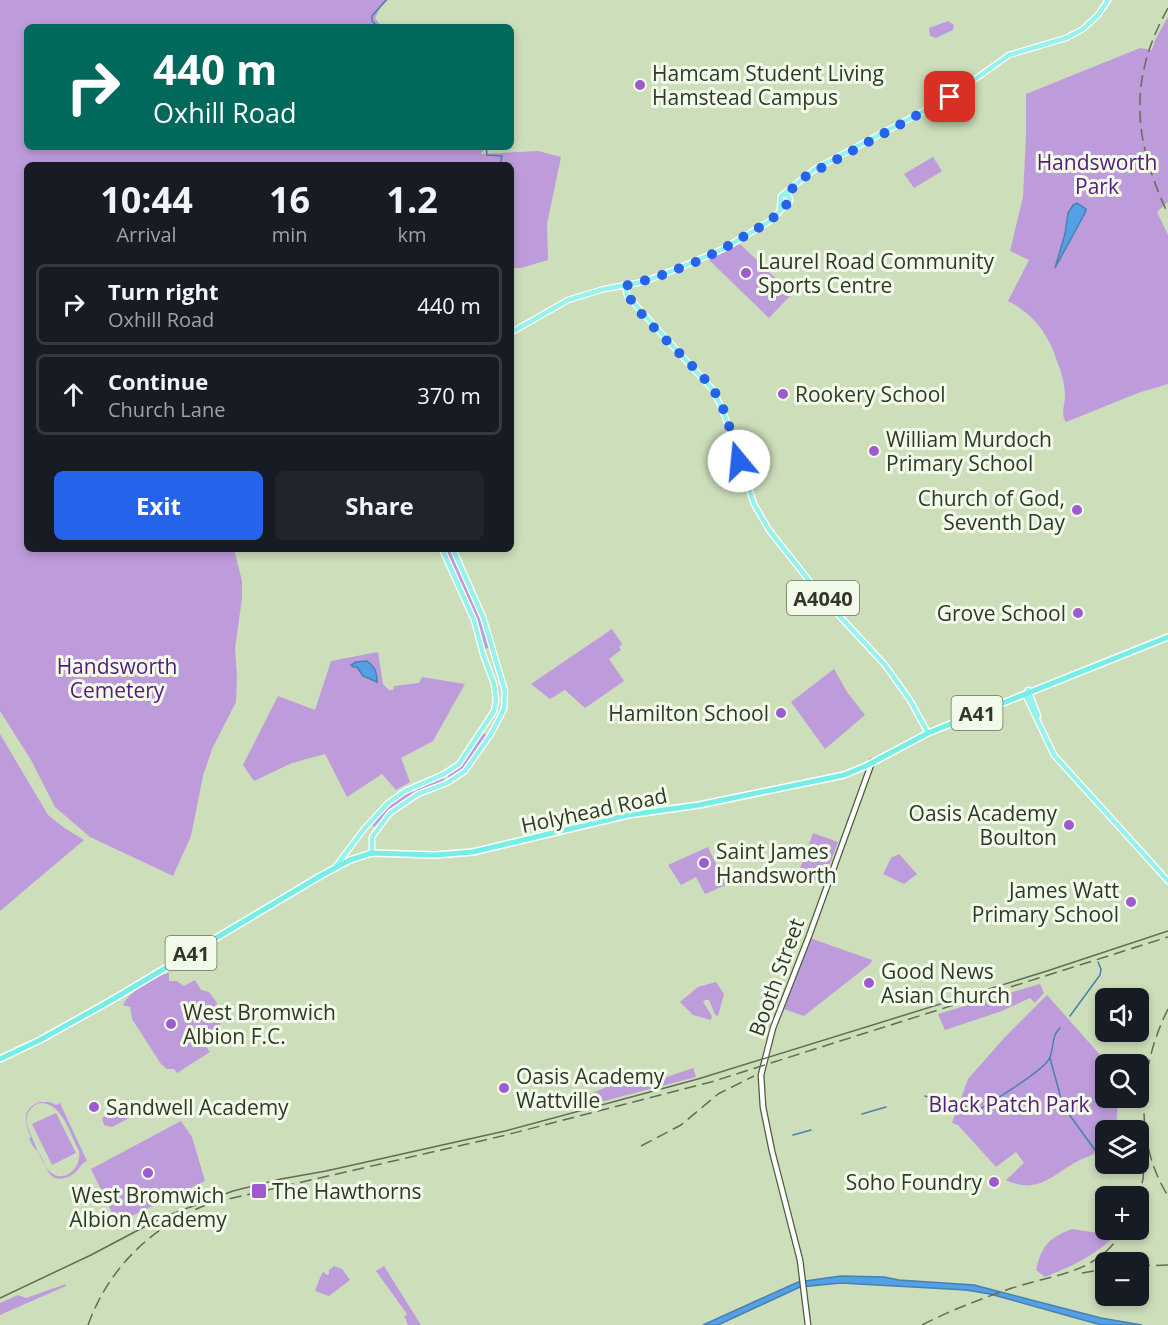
<!DOCTYPE html>
<html lang="en">
<head>
<meta charset="utf-8">
<style>
  :root { --surface:#171b24; --page:#20242c; --text:#f1f3f6; --muted:#9ea1a6; --line:#363941; --accent:#2563eb }
  body { margin:0; font-family:"Open Sans",sans-serif; background:var(--page); color:var(--text); height:100vh; display:flex; flex-direction:column; font-size:22px; white-space:nowrap }
  * { box-sizing:border-box; margin:0 }
  p { font-size:20px; color:var(--muted) }
  .icon { flex:none; width:33px; height:33px; fill:none; stroke:currentColor; stroke-width:2; stroke-linecap:round; stroke-linejoin:round }
  .map { position:relative; flex:1; overflow:hidden }
  .panel { position:absolute; left:24px; top:162px; width:490px; height:390px; display:flex; flex-direction:column; background:var(--surface); border-radius:9px; box-shadow:0 3px 9px #0003 }
  .panel>* { flex:none }
  .top-card { position:absolute; left:24px; top:24px; width:490px; height:126px; border-radius:9px; box-shadow:0 3px 9px #0003; background:#00695c; color:#fff; overflow:hidden }
  .fabs { position:absolute; left:1095px; top:988px; display:grid; gap:12px }
  .fabs a { display:grid; place-items:center; width:54px; height:54px; border-radius:9px; background:var(--surface); box-shadow:0 3px 9px #0003; font-size:30px }
  .pin { position:absolute; display:grid; place-items:center; width:51px; height:51px; color:#fff; margin:-26px; border-radius:12px; box-shadow:0 3px 9px #0006 }
  .me { position:absolute; width:66px; margin:-33px; rotate:343deg; stroke-linejoin:round; filter:drop-shadow(0 0 4px #0008) }
  .turn { display:flex; align-items:center; gap:21px; height:126px; padding:0 30px; font-size:27px }
  .turn .icon { width:78px; height:78px; stroke-width:2.5 }
  .turn b { display:block; font-size:42px; line-height:51px }
  .eta { display:flex; justify-content:space-evenly; align-items:center; height:102px; text-align:center }
  .eta b { font-size:36px; font-weight:700; line-height:42px }
  .primary-button { display:flex; gap:12px; margin-top:auto; padding:12px 30px }
  .primary-button a { flex:1; height:69px; border-radius:9px; background:var(--accent); color:#fff; font-size:24px; font-weight:700; line-height:69px; text-align:center }
  .primary-button a+a { background:var(--page); color:var(--text) }
  ul { padding:0; list-style:none }
  li { display:flex; align-items:center; gap:18px; height:81px; margin:0 12px 9px; padding:0 18px; border:3px solid var(--line); border-radius:9px }
  li div { flex:1 }
  li b { display:block; font-size:22px }
  li em { font-style:normal }
  .map>svg:first-child { display:block }
  .green { fill:#be9cdc; fill-rule:evenodd }
  .water { fill:#53a0e6; stroke:#4981ae; stroke-width:1.5 }
  .lines { fill:none; stroke-linecap:round; stroke-linejoin:round }
  .stream { stroke:#4981ae; stroke-width:1.5 }
  .secondary-casing { stroke:#4e5c3d; stroke-width:7 }
  .primary-casing { stroke:#fff; stroke-width:7 }
  .trunk-casing { stroke:#fff; stroke-width:8 }
  .secondary { stroke:#fff; stroke-width:4.5 }
  .primary { stroke:#98f2ec; stroke-width:4.5 }
  .trunk { stroke:#76eee6; stroke-width:5 }
  .tram { stroke:#626c57; stroke-width:1.5 }
  .rail { stroke:#626c57; stroke-width:1.5; stroke-dasharray:12 6; stroke-linecap:butt }
  .route { stroke:#2563eb; stroke-width:10; stroke-dasharray:0 18 }
  .poi-dot { fill:#9e5bd0; stroke:#f2fbe9; stroke-width:2 }
  .labels { text-anchor:middle; dominant-baseline:central; stroke-width:6; stroke-linejoin:round; paint-order:stroke }
  .shield { fill:#f2fbe9; stroke:#6b7263; stroke-width:1.5 }
  .shield-label { font-size:20px; font-weight:bold; fill:#31382a }
  .poi-label { font-size:21px; fill:#31382a; stroke:#f2fbe9; text-anchor:start }
  .park-label { font-size:21px; fill:#57197d; stroke:#f2fbe9 }
  .street-label { font-size:21px; fill:#31382a; stroke:#f2fbe9 }
</style>
</head>
<body>
<div class="map">
<svg width="1168" height="1325" viewBox="0 0 1168 1325">
  <rect width="100%" height="100%" fill="#cddeba"/>
  <!-- green -->
  <g class="green">
    <polygon points="0,0 388,0 380,8 375,18 382,27 27,27 27,147 485,147 481,154 538,151 561,157 547,224 548,260 521,268 512,268 512,165 27,165 27,549 234,549 242,581 242,598 235,649 237,677 236,702 212,749 203,776 191,836 173,876 90,837 55,807 31,760 0,711"/>
    <path d="M1168,17V202L1157,212L1168,235V384L1138,393L1066,422C1060,414 1065,406 1065,396C1065,385 1062,374 1058,364C1049,335 1035,315 1008,301L1029,260L1010,251L1023,197L1026,135V94L1140,48L1152,50L1155,40Z"/>
    <polygon points="948,21 954,25 953,30 936,38 930,36 929,28"/>
    <polygon points="933,157 942,171 914,188 904,174"/>
    <polygon points="740,244 792,294 769,318 709,260"/>
    <path d="M445,549H451C465,580 485,613 489,648L484,649L477,622Z"/>
    <polygon points="612,629 622,644 619,647 621,650 609,659 624,681 585,708 565,690 550,699 531,684"/>
    <polygon points="378,652 383,684 389,690 393,690 394,686 419,683 422,677 465,684 433,741 401,758 410,782 396,790 382,774 347,797 325,754 292,763 254,781 243,765 278,696 315,710 331,661"/>
    <polygon points="834,669 847,692 865,715 825,749 791,702"/>
    <path d="M483,733L488,736C477,752 468,770 450,779L447,774L461,764Z"/>
    <polygon points="0,734 48,815 63,827 84,840 0,911"/>
    <path d="M442,776L445,782L403,800L376,825L374,827L373,825C384,797 417,787 442,776Z"/>
    <polygon points="813,833 838,842 823,883 798,874"/>
    <polygon points="708,847 726,885 705,894 696,877 681,885 668,865"/>
    <polygon points="899,854 917,874 904,884 883,874 891,858"/>
    <polygon points="810,938 872,960 870,964 804,1016 784,1009"/>
    <path d="M169,973V981H177L184,986L195,980L201,990L209,992L217,1003L215,1011L222,1023L210,1031L211,1039L208,1043L204,1044L210,1052L177,1073L174,1069H167L161,1064L132,1019L130,1007L123,1005C128,993 155,975 169,973Z"/>
    <polygon points="716,982 724,994 718,1016 715,1015 709,1000 705,1000 703,1002 712,1016 711,1020 693,1015 680,1002 698,987"/>
    <polygon points="1040,984 1044,993 1035,1003 1030,998 1002,1011 945,1030 938,1014"/>
    <path d="M1047,995L1109,1065H1106V1098H1118L1116,1131H1106L1105,1155L1095,1153C1089,1157 1081,1159 1074,1163C1050,1178 1035,1194 1006,1180L1024,1163L1016,1152L996,1167L958,1125L952,1123L968,1079L1005,1037Z"/>
    <polygon points="693,1068 696,1077 585,1106 581,1094 592,1093 628,1078 642,1083 655,1081"/>
    <path d="M39,1102H50L56,1105L60,1103L87,1161C80,1164 78,1172 70,1176C46,1187 47,1162 38,1152C34,1148 32,1145 29,1138L31,1137C24,1122 22,1109 39,1102ZM39,1103C62,1101 70,1134 79,1151C82,1168 64,1185 49,1171C41,1162 33,1139 28,1128C24,1117 28,1108 39,1103Z"/>
    <polygon points="126,1103 131,1103 135,1106 135,1115 112,1127 104,1125 102,1119 106,1114"/>
    <polygon points="56,1113 76,1153 52,1165 32,1124"/>
    <polygon points="181,1121 192,1137 205,1181 117,1223 91,1169"/>
    <path d="M1072,1229L1098,1233L1118,1230L1120,1232C1092,1257 1079,1263 1045,1277L1036,1270C1042,1245 1049,1238 1072,1229Z"/>
    <polygon points="334,1266 342,1269 350,1280 329,1296 315,1291 322,1273 324,1272 327,1275 329,1274 329,1270"/>
    <polygon points="384,1266 421,1325 408,1325 406,1321 407,1320 404,1317 407,1314 376,1271"/>
    <polygon points="66,1284 66,1286 0,1315 0,1303 18,1295 26,1298"/>
  </g>
  <!-- water -->
  <g class="water">
    <polygon points="1077,203 1086,209 1085,213 1055,268 1065,234 1068,213 1073,205"/>
    <path d="M367,661C375,667 377,672 377,682L363,676L357,667H353L351,665L356,662Z"/>
    <polygon points="841,1276 884,1277 899,1280 974,1285 1101,1318 1142,1325 1101,1325 990,1294 966,1290 841,1283 800,1287 718,1325 703,1325 798,1282"/>
  </g>
  <g class="lines">
    <!-- stream -->
    <g class="stream">
      <polyline points="378,27 372,21 372,16 386,0"/>
      <polyline points="486,147 487,155 502,156 500,165"/>
      <polyline points="1070,1016 1100,975 1101,969 1098,962"/>
      <polyline points="1050,1058 1063,1106 1095,1150"/>
      <polyline points="925,1096 953,1104"/>
      <path d="M960,1105L974,1110L982,1108C999,1097 1035,1076 1047,1062C1056,1052 1049,1038 1060,1028"/>
      <polyline points="862,1114 886,1107"/>
      <polyline points="793,1135 811,1130"/>
    </g>
    <defs>
      <polyline id="secondary" points="808,1325 800,1260 772,1151 763,1107 761,1075 773,1028 809,936 872,762"/>
      <g id="primary">
        <polyline points="780,209 781,196 815,169 950,97 1009,55 1066,38 1083,29 1098,15 1108,0"/>
        <polyline points="625,286 627,295 641,311 713,390 723,411 754,504 769,530 822,597 885,665 910,700 928,733"/>
        <polyline points="512,332 568,300 604,289 643,282 674,270 723,249 770,221 790,201 789,196 784,195"/>
        <polyline points="1028,690 1038,716"/>
        <polyline points="1025,694 1054,755 1168,881"/>
        <polyline points="372,853 372,837 390,813 418,794 447,783 465,771 491,734 504,709 505,691 483,617 453,549"/>
        <polyline points="336,866 364,829 388,803 405,791 444,774 459,764 494,711 496,700 494,684 483,654 474,620 442,549"/>
      </g>
      <polyline id="trunk" points="0,1059 40,1040 110,1001 322,875 350,860 372,853 435,855 473,852 628,815 699,805 844,775 866,766 928,733 1168,637"/>
    </defs>
    <!-- secondary casing -->
    <use href="#secondary" class="secondary-casing"/>
    <!-- primary casing -->
    <use href="#primary" class="primary-casing"/>
    <!-- trunk casing -->
    <use href="#trunk" class="trunk-casing"/>
    <!-- secondary -->
    <use href="#secondary" class="secondary"/>
    <!-- primary -->
    <use href="#primary" class="primary"/>
    <!-- trunk -->
    <use href="#trunk" class="trunk"/>
    <!-- tram -->
    <polyline class="tram" points="0,1298 91,1255 161,1218 233,1191 281,1179 326,1171 505,1131 698,1079 1047,971 1168,931"/>
    <!-- rail -->
    <g class="rail">
      <path d="M1168,8C1127,81 1134,141 1168,214"/>
      <path d="M1168,1009C1139,1067 1133,1140 1168,1196"/>
      <polyline points="641,1146 681,1125 718,1094 754,1076"/>
      <polyline points="1138,1201 1143,1179 1145,1151"/>
      <polyline points="1138,1266 1168,1265"/>
      <polyline points="1082,1273 1106,1269"/>
      <path d="M88,1325C109,1267 153,1225 211,1203L502,1136L711,1082L1168,937"/>
      <path d="M922,1325C951,1310 981,1299 1012,1288C1055,1274 1098,1274 1123,1230"/>
    </g>
  </g>
  <g class="lines">
    <!-- route -->
    <path class="route" d="M739,461C732,438 727,411 714,391C698,366 628,311 625,286L657,277L698,261L723,249L770,221L789,202L791,190L803,178L950,97"/>
  </g>
  <!-- markers -->
  <g class="poi-dot">
    <circle cx="640" cy="85" r="6"/>
    <circle cx="746" cy="273" r="6"/>
    <circle cx="783" cy="394" r="6"/>
    <circle cx="874" cy="451" r="6"/>
    <circle cx="1077" cy="510" r="6"/>
    <circle cx="1078" cy="613" r="6"/>
    <circle cx="781" cy="713" r="6"/>
    <circle cx="1069" cy="825" r="6"/>
    <circle cx="704" cy="863" r="6"/>
    <circle cx="1131" cy="902" r="6"/>
    <circle cx="869" cy="983" r="6"/>
    <circle cx="171" cy="1024" r="6"/>
    <circle cx="504" cy="1088" r="6"/>
    <circle cx="94" cy="1107" r="6"/>
    <circle cx="148" cy="1173" r="6"/>
    <circle cx="994" cy="1182" r="6"/>
    <rect x="251" y="1183" width="16" height="16" rx="3"/>
  </g>
  <g class="labels">
    <!-- shield labels -->
    <g class="shield">
      <rect x="787" y="581" width="72" height="34" rx="4.5"/>
      <rect x="951.5" y="696" width="51" height="34" rx="4.5"/>
      <rect x="165.5" y="936" width="51" height="34" rx="4.5"/>
    </g>
    <g class="shield-label">
      <text x="823" y="598">A4040</text>
      <text x="977" y="713">A41</text>
      <text x="191" y="953">A41</text>
    </g>
    <!-- poi labels -->
    <g class="poi-label">
      <text x="652" y="73">Hamcam Student Living<tspan x="652" dy="24">Hamstead Campus</tspan></text>
      <text x="758" y="261">Laurel Road Community<tspan x="758" dy="24">Sports Centre</tspan></text>
      <text x="795" y="394">Rookery School</text>
      <text x="886" y="439">William Murdoch<tspan x="886" dy="24">Primary School</tspan></text>
      <text x="1065" y="498" text-anchor="end">Church of God,<tspan x="1065" dy="24">Seventh Day</tspan></text>
      <text x="1066" y="613" text-anchor="end">Grove School</text>
      <text x="769" y="713" text-anchor="end">Hamilton School</text>
      <text x="1057" y="813" text-anchor="end">Oasis Academy<tspan x="1057" dy="24">Boulton</tspan></text>
      <text x="716" y="851">Saint James<tspan x="716" dy="24">Handsworth</tspan></text>
      <text x="1119" y="890" text-anchor="end">James Watt<tspan x="1119" dy="24">Primary School</tspan></text>
      <text x="881" y="971">Good News<tspan x="881" dy="24">Asian Church</tspan></text>
      <text x="183" y="1012">West Bromwich<tspan x="183" dy="24">Albion F.C.</tspan></text>
      <text x="516" y="1076">Oasis Academy<tspan x="516" dy="24">Wattville</tspan></text>
      <text x="106" y="1107">Sandwell Academy</text>
      <text x="982" y="1182" text-anchor="end">Soho Foundry</text>
      <text x="272" y="1191">The Hawthorns</text>
      <text x="148" y="1195" text-anchor="middle">West Bromwich<tspan x="148" dy="24">Albion Academy</tspan></text>
    </g>
    <!-- park labels -->
    <g class="park-label">
      <text x="1097" y="162">Handsworth<tspan x="1097" dy="24">Park</tspan></text>
      <text x="117" y="666">Handsworth<tspan x="117" dy="24">Cemetery</tspan></text>
      <text x="1009" y="1104">Black Patch Park</text>
    </g>
    <!-- street labels -->
    <g class="street-label">
      <text transform="translate(594 810) rotate(-12)">Holyhead Road</text>
      <text transform="translate(776 977) rotate(-70)">Booth Street</text>
    </g>
  </g>
</svg>
<div class="fabs">
<a><svg class="icon" aria-label="sound" viewBox="0 0 24 24"><path d="M4 9h4l5-4v14l-5-4H4zM17 9q2 3 0 6"/></svg></a>
<a><svg class="icon" aria-label="search" viewBox="0 0 24 24"><circle cx="10" cy="10" r="6"/><path d="M15 15l6 6"/></svg></a>
<a><svg class="icon" aria-label="layers" viewBox="0 0 24 24"><path d="M12 4l9 5-9 5-9-5zM3 14l9 5 9-5"/></svg></a>
<a>+</a>
<a>−</a>
</div>
<div class="pin" style="left:950px;top:97px;background:#d93025"><svg class="icon" aria-label="arrive" viewBox="0 0 24 24"><path d="M6 21V4h12l-3 4 3 4H6"/></svg></div>
<svg class="me" style="left:739px;top:461px" viewBox="-20 -20 40 40"><circle r="19" fill="#fff"/><path d="M0-13L10 11 0 6-10 11z" fill="#2563eb"/></svg>
<div class="top-card">
<div class="turn"><svg class="icon" aria-label="right" viewBox="0 0 24 24"><path d="M7 20v-9h11M14 6l5 5-5 5"/></svg><div><b>440 m</b>Oxhill Road</div></div>
</div>
<section class="panel">
<div class="eta">
<div><b>10:44</b><p>Arrival</p></div>
<div><b>16</b><p>min</p></div>
<div><b>1.2</b><p>km</p></div>
</div>
<ul>
<li><svg class="icon" aria-label="right" viewBox="0 0 24 24"><path d="M7 20v-9h11M14 6l5 5-5 5"/></svg><div><b>Turn right</b><p>Oxhill Road</p></div><em>440 m</em></li>
<li><svg class="icon" aria-label="ahead" viewBox="0 0 24 24"><path d="M12 20V5M6 11l6-6 6 6"/></svg><div><b>Continue</b><p>Church Lane</p></div><em>370 m</em></li>
</ul>
<div class="primary-button"><a>Exit</a><a>Share</a></div>
</section>
</div>
</body>
</html>
